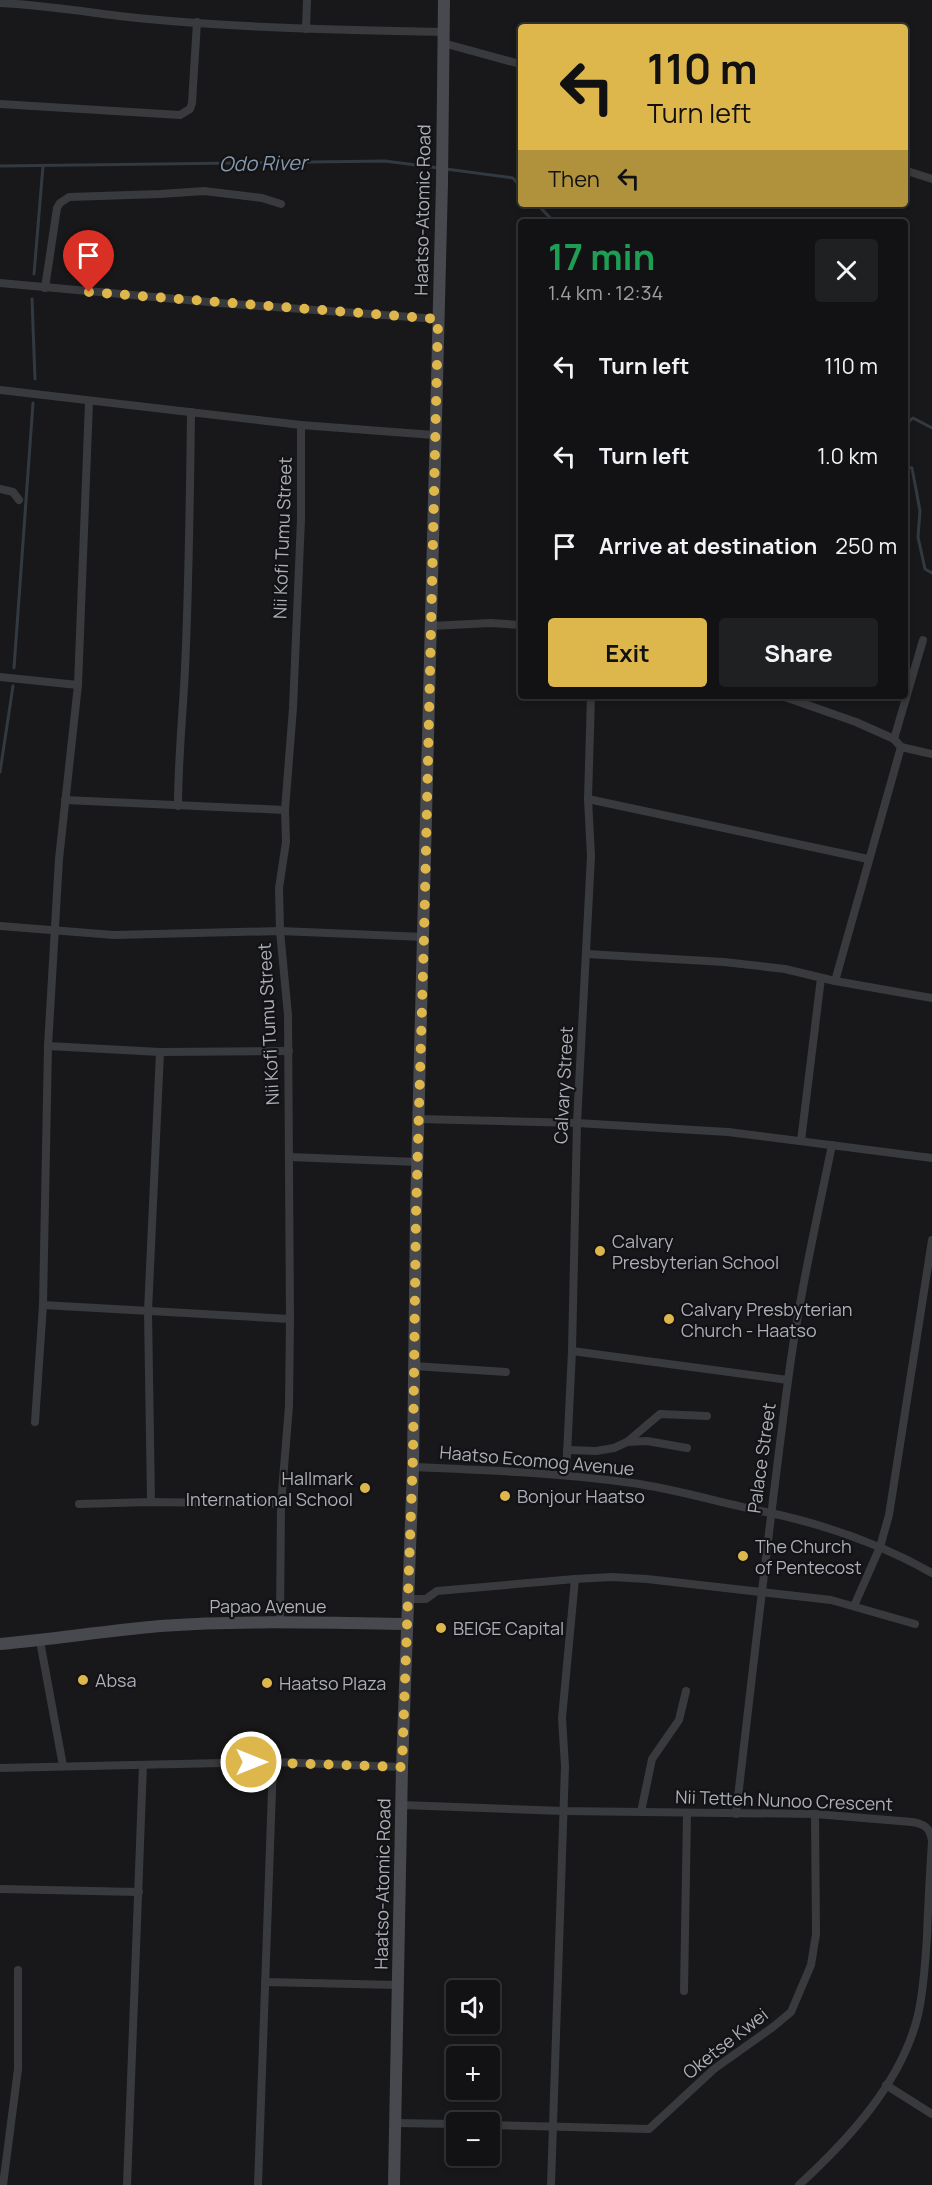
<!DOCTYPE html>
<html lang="en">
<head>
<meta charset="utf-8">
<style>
  :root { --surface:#121214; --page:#1f2022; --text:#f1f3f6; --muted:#9c9ea0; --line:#313234; --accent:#deb74c }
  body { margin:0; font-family:Manrope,sans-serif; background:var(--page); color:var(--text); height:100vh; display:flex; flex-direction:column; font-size:22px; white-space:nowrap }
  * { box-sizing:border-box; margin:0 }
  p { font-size:20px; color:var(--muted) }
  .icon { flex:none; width:33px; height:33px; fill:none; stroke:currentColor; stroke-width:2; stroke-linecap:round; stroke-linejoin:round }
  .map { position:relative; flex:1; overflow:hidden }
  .details { position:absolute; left:518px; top:219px; width:390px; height:480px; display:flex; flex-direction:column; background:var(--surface); border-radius:6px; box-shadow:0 3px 9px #0003,0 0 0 2px var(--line) }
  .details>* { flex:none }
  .hud { position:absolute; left:518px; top:24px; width:390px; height:183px; border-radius:6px; box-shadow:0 3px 9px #0003,0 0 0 2px var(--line); background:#deb74c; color:#111; overflow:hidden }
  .buttons { position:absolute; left:446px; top:1980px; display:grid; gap:12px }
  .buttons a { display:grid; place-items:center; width:54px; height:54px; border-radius:6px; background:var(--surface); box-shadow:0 3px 9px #0003,0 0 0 2px var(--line); font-size:30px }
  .pin { position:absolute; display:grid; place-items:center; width:51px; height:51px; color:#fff; margin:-62px -26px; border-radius:50% 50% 50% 0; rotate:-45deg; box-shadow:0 0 6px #0007 }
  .pin .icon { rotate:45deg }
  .me { position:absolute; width:66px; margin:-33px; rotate:90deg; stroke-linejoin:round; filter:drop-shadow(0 0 4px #0008) }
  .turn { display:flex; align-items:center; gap:21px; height:126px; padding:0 30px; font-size:27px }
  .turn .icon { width:78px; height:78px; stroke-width:2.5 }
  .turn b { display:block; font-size:42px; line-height:51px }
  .then { display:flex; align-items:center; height:57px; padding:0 30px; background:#0003; gap:12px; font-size:22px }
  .round { display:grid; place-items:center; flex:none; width:63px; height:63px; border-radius:6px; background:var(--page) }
  .overview { display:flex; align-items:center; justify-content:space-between; height:102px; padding:0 30px }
  h1 { font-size:36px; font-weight:700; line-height:45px; color:#1e9e55 }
  .cta { display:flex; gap:12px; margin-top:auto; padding:12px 30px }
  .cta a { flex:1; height:69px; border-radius:6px; background:var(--accent); color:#111; font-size:24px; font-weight:700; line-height:69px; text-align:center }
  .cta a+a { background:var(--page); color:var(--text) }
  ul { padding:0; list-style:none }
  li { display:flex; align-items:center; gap:18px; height:90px; padding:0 30px }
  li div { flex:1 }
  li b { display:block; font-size:22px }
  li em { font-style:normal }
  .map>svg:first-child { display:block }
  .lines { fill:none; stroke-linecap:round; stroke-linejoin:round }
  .stream { stroke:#333941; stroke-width:3 }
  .street { stroke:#393a3e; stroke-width:8 }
  .secondary { stroke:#47494e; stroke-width:12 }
  .route { stroke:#deb74c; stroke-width:10; stroke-dasharray:0 18 }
  .poi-dot { fill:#deb74c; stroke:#131315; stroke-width:2 }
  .labels { text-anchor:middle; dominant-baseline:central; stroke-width:4.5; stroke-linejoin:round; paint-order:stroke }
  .street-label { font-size:18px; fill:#acaeb8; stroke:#131315 }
  .poi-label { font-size:18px; fill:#acaeb8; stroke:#131315; text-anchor:start }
  .water-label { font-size:20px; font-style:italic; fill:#8799af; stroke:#131315 }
</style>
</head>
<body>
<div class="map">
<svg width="932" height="2185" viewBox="0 0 932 2185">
  <rect width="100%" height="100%" fill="#18181a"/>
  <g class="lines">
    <!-- stream -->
    <g class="stream">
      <polyline points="0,166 385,161 439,168"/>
      <polyline points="446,169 513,178 520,186"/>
      <polyline points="537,204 554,222"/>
      <polyline points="34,274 43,166"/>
      <polyline points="32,299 35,379"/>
      <polyline points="904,426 913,418 932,428"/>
      <polyline points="904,466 912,468 920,511 918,537 925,569 932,573"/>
      <polyline points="14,668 33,403"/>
      <polyline points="0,772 13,686"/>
    </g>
    <!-- street -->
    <g class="street">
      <path d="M0,3C46,5 91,13 137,18C239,28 341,30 444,32"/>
      <polyline points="306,29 307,0"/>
      <polyline points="443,43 520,64"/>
      <polyline points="0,104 180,115 190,109 192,103 197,22"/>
      <polyline points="904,170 932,179"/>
      <polyline points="0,283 220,303 438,319"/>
      <polyline points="45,288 57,208 60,203 69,197 160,194 204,191 262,198 281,204"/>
      <polyline points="0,390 301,425 434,435"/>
      <polyline points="0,489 13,492 19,500"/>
      <polyline points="430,626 491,623 520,625"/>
      <polyline points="0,677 78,685"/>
      <polyline points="782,696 856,722 894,739 901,747 932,754"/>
      <polyline points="894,739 923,640"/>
      <polyline points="588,799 868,859"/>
      <polyline points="65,800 285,810"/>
      <path d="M178,806C178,759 183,714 185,668C189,583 190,497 191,412"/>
      <polyline points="0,926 114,935 280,931 424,937"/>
      <polyline points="587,954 724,962 785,969 835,981 932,998"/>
      <polyline points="835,981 901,747"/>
      <polyline points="48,1046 160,1052 289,1051"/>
      <polyline points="418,1119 577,1123 728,1132 932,1158"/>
      <polyline points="801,1141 821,978"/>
      <polyline points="289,1157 418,1162"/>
      <polyline points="43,1305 290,1319"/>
      <polyline points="572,1351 788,1380"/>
      <polyline points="414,1366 506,1372"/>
      <polyline points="35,1422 43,1305 48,1046 59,859 78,685 89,402"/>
      <polyline points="627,1442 660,1414 707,1416"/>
      <polyline points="567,1450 596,1451 614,1448 627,1442 647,1441 687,1448"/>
      <path d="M413,1467C486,1470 559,1473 632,1483C676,1489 717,1502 761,1511C820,1523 879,1543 932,1573"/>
      <polyline points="566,1475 572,1351 577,1123 591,856 588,799 591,696"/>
      <polyline points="151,1502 148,1311 160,1052"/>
      <polyline points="79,1504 151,1502 281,1504"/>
      <polyline points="408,1599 426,1599 437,1591 575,1579 612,1577 647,1579 831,1600 915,1624"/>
      <polyline points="854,1606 880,1547 889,1515 932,1240"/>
      <polyline points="280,1623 281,1504 289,1406 290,1319 288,1015 280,931 279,888 286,842 285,810 293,708 301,519 301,425"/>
      <polyline points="40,1641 63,1766"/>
      <polyline points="0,1768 273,1762 402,1767"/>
      <path d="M402,1805L563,1811L815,1814L912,1822C925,1824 930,1828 932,1841C930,1873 928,1905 927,1937C925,1963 924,1989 918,2015C902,2082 848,2140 799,2185"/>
      <polyline points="641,1812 652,1759 679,1720 686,1691"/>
      <path d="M736,1814C753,1669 769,1525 788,1381C798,1302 816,1223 832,1145"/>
      <polyline points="0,1889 139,1892"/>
      <polyline points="265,1982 398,1985"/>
      <polyline points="684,1991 687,1813"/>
      <polyline points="886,2085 932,2114"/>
      <polyline points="395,2123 456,2124"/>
      <polyline points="489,2125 649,2129 714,2069 773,2027 791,2012 811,1965 816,1934 815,1814"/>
      <polyline points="3,2185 18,2069 18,1970"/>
      <polyline points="127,2185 143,1765"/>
      <polyline points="258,2185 273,1762"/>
      <polyline points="551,2185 565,1766 562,1718 575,1579"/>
    </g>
    <!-- secondary -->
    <g class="secondary">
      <path d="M0,1644C53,1639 106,1631 160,1626C242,1620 325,1623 407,1624"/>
      <polyline points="394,2185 402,1767 413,1467 416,1213 442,183 444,0"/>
    </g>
  </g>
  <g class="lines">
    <!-- route -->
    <polyline class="route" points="89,292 438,319 424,937 416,1213 413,1455 402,1767 251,1762"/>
  </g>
  <!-- markers -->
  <g class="poi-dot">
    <circle cx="600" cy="1251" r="6"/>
    <circle cx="669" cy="1319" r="6"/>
    <circle cx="365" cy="1488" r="6"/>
    <circle cx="505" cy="1496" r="6"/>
    <circle cx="743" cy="1556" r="6"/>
    <circle cx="441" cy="1628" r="6"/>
    <circle cx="83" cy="1680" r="6"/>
    <circle cx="267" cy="1683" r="6"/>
  </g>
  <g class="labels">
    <!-- street labels -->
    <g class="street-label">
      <text transform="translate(422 210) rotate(-89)">Haatso-Atomic Road</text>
      <text transform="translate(282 538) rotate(-88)">Nii Kofi Tumu Street</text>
      <text transform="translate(268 1024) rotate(-93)">Nii Kofi Tumu Street</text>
      <text transform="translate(563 1085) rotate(-87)">Calvary Street</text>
      <text transform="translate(761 1458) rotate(-82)">Palace Street</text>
      <text transform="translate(537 1460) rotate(5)">Haatso Ecomog Avenue</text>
      <text x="268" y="1606">Papao Avenue</text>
      <text transform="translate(784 1800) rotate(2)">Nii Tetteh Nunoo Crescent</text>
      <text transform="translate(382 1884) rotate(-89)">Haatso-Atomic Road</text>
      <text transform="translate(725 2043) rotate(-38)">Oketse Kwei</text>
    </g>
    <!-- poi labels -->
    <g class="poi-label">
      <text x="612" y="1241">Calvary<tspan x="612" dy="21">Presbyterian School</tspan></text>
      <text x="681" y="1309">Calvary Presbyterian<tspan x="681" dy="21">Church - Haatso</tspan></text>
      <text x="353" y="1478" text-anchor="end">Hallmark<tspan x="353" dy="21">International School</tspan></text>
      <text x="517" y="1496">Bonjour Haatso</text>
      <text x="755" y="1546">The Church<tspan x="755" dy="21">of Pentecost</tspan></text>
      <text x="453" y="1628">BEIGE Capital</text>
      <text x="95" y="1680">Absa</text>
      <text x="279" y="1683">Haatso Plaza</text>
    </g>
    <!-- water labels -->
    <g class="water-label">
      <text transform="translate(263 163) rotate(-1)">Odo River</text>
    </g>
  </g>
</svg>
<div class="buttons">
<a><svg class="icon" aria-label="sound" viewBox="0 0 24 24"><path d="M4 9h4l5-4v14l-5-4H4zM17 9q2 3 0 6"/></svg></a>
<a>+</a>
<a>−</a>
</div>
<div class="pin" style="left:89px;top:292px;background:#d93025"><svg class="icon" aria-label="arrive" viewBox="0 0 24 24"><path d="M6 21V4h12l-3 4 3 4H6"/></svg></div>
<svg class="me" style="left:251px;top:1762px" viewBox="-20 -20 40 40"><circle r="17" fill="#deb74c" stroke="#fff" stroke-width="3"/><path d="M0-11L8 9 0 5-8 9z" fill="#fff"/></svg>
<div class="hud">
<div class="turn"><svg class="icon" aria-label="left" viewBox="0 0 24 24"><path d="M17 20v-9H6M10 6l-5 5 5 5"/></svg><div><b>110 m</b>Turn left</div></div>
<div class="then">Then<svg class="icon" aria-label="left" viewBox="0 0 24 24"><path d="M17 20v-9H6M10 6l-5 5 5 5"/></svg></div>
</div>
<section class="details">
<div class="overview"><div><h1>17 min</h1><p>1.4 km · 12:34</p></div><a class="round"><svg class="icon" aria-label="close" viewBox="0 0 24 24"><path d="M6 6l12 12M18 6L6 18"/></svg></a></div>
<ul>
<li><svg class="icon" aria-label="left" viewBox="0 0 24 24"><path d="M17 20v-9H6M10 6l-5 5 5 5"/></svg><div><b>Turn left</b></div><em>110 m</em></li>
<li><svg class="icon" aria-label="left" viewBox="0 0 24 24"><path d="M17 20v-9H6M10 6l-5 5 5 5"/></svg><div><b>Turn left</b></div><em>1.0 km</em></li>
<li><svg class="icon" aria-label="arrive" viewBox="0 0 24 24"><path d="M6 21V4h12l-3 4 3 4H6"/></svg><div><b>Arrive at destination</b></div><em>250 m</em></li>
</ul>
<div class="cta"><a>Exit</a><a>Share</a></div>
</section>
</div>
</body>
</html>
